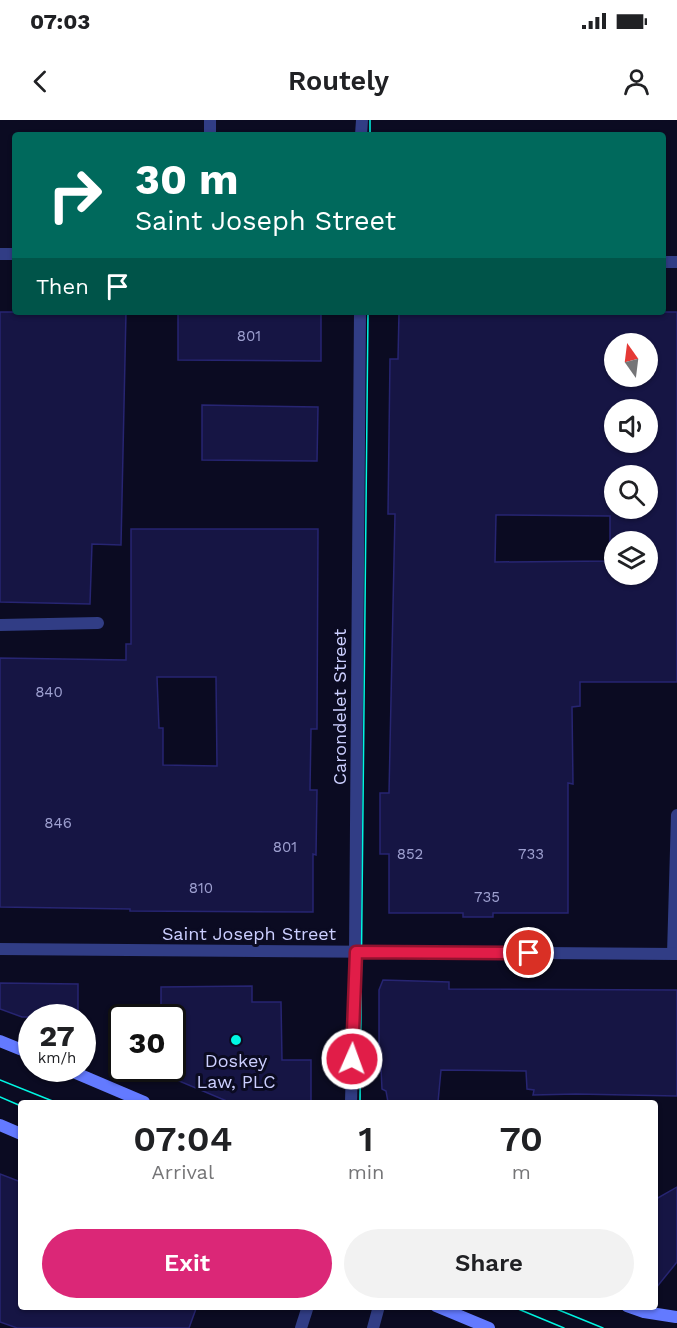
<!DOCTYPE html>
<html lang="en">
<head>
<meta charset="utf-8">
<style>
  :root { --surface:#fff; --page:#f2f2f2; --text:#202124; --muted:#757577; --accent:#db2777 }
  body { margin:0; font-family:"Work Sans",sans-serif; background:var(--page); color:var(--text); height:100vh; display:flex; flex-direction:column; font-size:22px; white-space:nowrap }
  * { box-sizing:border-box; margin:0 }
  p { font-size:20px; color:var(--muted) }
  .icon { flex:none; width:33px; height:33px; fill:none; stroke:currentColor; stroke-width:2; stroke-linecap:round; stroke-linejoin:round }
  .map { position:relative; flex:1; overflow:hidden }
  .details { position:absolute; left:18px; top:980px; width:640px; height:210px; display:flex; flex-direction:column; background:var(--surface); border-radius:6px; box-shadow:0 2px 4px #0004 }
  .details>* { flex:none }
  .guide { position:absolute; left:12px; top:12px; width:654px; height:183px; border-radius:6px; box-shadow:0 2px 4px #0004; background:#00695c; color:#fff; overflow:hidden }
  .needle { width:39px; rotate:346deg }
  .controls { position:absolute; left:604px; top:213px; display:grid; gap:12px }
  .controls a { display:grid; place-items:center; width:54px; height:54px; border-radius:50%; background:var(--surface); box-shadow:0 2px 4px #0004; font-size:30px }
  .speed { position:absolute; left:18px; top:884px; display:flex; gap:12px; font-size:30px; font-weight:700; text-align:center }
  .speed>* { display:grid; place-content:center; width:78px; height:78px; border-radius:50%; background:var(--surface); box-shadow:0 2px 4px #0004; line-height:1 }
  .speed small { font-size:15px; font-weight:400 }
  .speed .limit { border:3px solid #111; border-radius:9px; background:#fff; color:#111 }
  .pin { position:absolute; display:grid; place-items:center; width:51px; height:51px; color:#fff; margin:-26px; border:3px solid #fff; border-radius:50%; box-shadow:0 2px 6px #0007 }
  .me { position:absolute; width:66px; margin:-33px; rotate:2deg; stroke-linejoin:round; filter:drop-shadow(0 0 4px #0008) }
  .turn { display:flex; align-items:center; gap:21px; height:126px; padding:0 24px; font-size:27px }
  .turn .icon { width:78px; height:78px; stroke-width:2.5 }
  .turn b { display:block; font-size:42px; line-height:51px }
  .then { display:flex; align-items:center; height:57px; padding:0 24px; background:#0003; gap:12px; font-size:22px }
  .eta { display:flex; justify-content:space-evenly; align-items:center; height:102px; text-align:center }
  .eta b { font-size:36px; font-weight:600; line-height:42px }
  .primary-button { display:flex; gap:12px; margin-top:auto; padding:12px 24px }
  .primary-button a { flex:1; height:69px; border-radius:36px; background:var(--accent); color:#fff; font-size:24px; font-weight:600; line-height:69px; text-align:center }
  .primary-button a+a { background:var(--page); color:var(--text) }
  .status { display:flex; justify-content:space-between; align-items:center; height:42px; padding:0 30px; background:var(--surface); direction:ltr }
  .status svg { height:16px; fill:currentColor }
  header { display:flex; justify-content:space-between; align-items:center; height:78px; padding:0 24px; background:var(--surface); font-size:27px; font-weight:600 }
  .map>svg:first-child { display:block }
  .building { fill:#161544; stroke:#272572; stroke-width:1.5; fill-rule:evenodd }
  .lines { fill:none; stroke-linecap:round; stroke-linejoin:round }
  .service { stroke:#313d85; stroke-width:12 }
  .minor { stroke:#313d85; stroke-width:12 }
  .secondary { stroke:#637aff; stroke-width:12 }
  .tram { stroke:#00f7e3; stroke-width:1.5 }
  .route-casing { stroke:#92132f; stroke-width:15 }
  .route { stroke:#e11d48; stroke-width:10 }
  .poi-dot { fill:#00f7e3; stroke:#0b0b22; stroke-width:2 }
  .labels { text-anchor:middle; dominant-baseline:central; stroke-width:6; stroke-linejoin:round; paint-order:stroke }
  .number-label { font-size:15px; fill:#9ea0d0 }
  .street-label { font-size:18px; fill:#cccfff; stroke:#0b0b22 }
  .poi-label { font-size:18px; fill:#cccfff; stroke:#0b0b22 }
</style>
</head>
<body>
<div class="status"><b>07:03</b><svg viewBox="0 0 49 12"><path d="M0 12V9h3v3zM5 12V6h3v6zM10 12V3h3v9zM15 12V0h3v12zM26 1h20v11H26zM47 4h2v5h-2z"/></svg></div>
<header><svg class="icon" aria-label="back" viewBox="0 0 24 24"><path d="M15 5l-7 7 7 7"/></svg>Routely<svg class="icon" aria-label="person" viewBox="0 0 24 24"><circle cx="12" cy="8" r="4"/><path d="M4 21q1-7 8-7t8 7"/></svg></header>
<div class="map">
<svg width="677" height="1208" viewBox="0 0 677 1208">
  <rect width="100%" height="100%" fill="#0b0b22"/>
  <!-- building -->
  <g class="building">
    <polygon points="0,192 126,192 121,425 92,424 90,484 0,482"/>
    <polygon points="178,192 321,192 321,241 178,240"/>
    <path d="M399,192H677V562H580V586L572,587L573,664L568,663V793H493V797H463V793H389V734H380V673H389L395,394H388L390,239H398ZM615,224H648V256H615ZM615,290H648V322H615ZM615,356H648V388H615ZM496,395L610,396V441L495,442ZM615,422H648V454H615Z"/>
    <polygon points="202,285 318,287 317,341 202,340"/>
    <path d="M131,409H318L317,609H311L310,670H317L316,735L313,734V792L130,791V789L0,787V538L126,540V524H131ZM157,557H216L217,646L163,645V608H159Z"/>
    <polygon points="383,860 449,862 449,869 677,870 677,976 576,974 533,975 534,970 527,969 526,951 441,950 438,982 388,982 386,971 382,969 381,948 379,947 379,870"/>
    <polygon points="0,863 78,864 78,897 22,897 0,889"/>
    <polygon points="252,866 252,882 281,882 282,940 311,940 311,982 229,982 172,958 172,897 161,897 161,867"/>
    <polygon points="0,1054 21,1062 21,1186 197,1186 189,1208 17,1208 0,1202"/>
    <polygon points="677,1067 677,1142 656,1168 656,1079"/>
  </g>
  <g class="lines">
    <!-- service -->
    <g class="service">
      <polyline points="210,15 210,0"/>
      <polyline points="0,505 98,503"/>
      <polyline points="673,834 677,695"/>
      <polyline points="373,1208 379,1186"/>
    </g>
    <!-- minor -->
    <g class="minor">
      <polyline points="361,15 362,0"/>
      <polyline points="0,134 15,134"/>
      <polyline points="663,142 677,142"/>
      <polyline points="0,829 677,834"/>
      <polyline points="351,982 355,832 360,192"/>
      <polyline points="301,1208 308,1186"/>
    </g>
    <!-- secondary -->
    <g class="secondary">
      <polyline points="0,921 32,934"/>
      <polyline points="64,948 144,982"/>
      <polyline points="0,1005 21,1014"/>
      <polyline points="436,1186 489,1208"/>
      <polyline points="627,1186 644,1192 676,1197"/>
    </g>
    <!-- tram -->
    <g class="tram">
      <polyline points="370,0 370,15"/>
      <polyline points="0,960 55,982"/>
      <polyline points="0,977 21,986"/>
      <polyline points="360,982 368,192"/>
      <polyline points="511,1186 564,1208"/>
      <polyline points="549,1186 603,1208"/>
    </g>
  </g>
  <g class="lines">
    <defs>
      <polyline id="route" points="352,939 356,832 529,833"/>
    </defs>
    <!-- route casing -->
    <use href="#route" class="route-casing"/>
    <!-- route -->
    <use href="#route" class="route"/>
  </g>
  <!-- markers -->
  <circle class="poi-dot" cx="236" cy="920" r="6"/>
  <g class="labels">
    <!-- number labels -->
    <g class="number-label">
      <text x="249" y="216">801</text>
      <text x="49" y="572">840</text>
      <text x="58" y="703">846</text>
      <text x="285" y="727">801</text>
      <text x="410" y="734">852</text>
      <text x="531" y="734">733</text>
      <text x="201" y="768">810</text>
      <text x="487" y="777">735</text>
    </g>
    <!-- street labels -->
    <g class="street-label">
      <text transform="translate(339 587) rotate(-90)">Carondelet Street</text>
      <text x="249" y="813">Saint Joseph Street</text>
    </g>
    <!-- poi labels -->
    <g class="poi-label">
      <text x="236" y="940">Doskey<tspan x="236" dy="21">Law, PLC</tspan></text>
    </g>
  </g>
</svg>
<div class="controls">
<a><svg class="needle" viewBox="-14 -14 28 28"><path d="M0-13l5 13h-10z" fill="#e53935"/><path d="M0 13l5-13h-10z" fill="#757577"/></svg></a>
<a><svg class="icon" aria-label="sound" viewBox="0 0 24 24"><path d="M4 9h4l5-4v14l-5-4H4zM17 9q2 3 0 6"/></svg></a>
<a><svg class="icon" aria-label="search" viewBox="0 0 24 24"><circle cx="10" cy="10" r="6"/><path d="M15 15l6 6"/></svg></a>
<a><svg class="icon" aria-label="layers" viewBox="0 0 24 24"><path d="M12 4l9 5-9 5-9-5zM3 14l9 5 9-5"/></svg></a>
</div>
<div class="speed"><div>27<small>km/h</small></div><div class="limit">30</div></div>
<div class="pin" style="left:529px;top:833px;background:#d93025"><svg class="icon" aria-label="arrive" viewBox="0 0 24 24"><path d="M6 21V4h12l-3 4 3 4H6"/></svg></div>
<svg class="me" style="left:352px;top:939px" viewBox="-20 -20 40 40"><circle r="17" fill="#e11d48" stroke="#fff" stroke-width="3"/><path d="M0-11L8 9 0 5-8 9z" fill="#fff"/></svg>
<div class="guide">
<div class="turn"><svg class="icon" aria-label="right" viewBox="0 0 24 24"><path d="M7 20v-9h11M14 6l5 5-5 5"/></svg><div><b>30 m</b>Saint Joseph Street</div></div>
<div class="then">Then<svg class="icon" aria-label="arrive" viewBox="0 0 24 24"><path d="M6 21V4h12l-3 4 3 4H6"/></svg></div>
</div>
<section class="details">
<div class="eta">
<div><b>07:04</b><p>Arrival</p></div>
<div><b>1</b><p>min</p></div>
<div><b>70</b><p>m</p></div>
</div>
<div class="primary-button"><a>Exit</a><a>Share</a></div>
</section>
</div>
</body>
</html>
